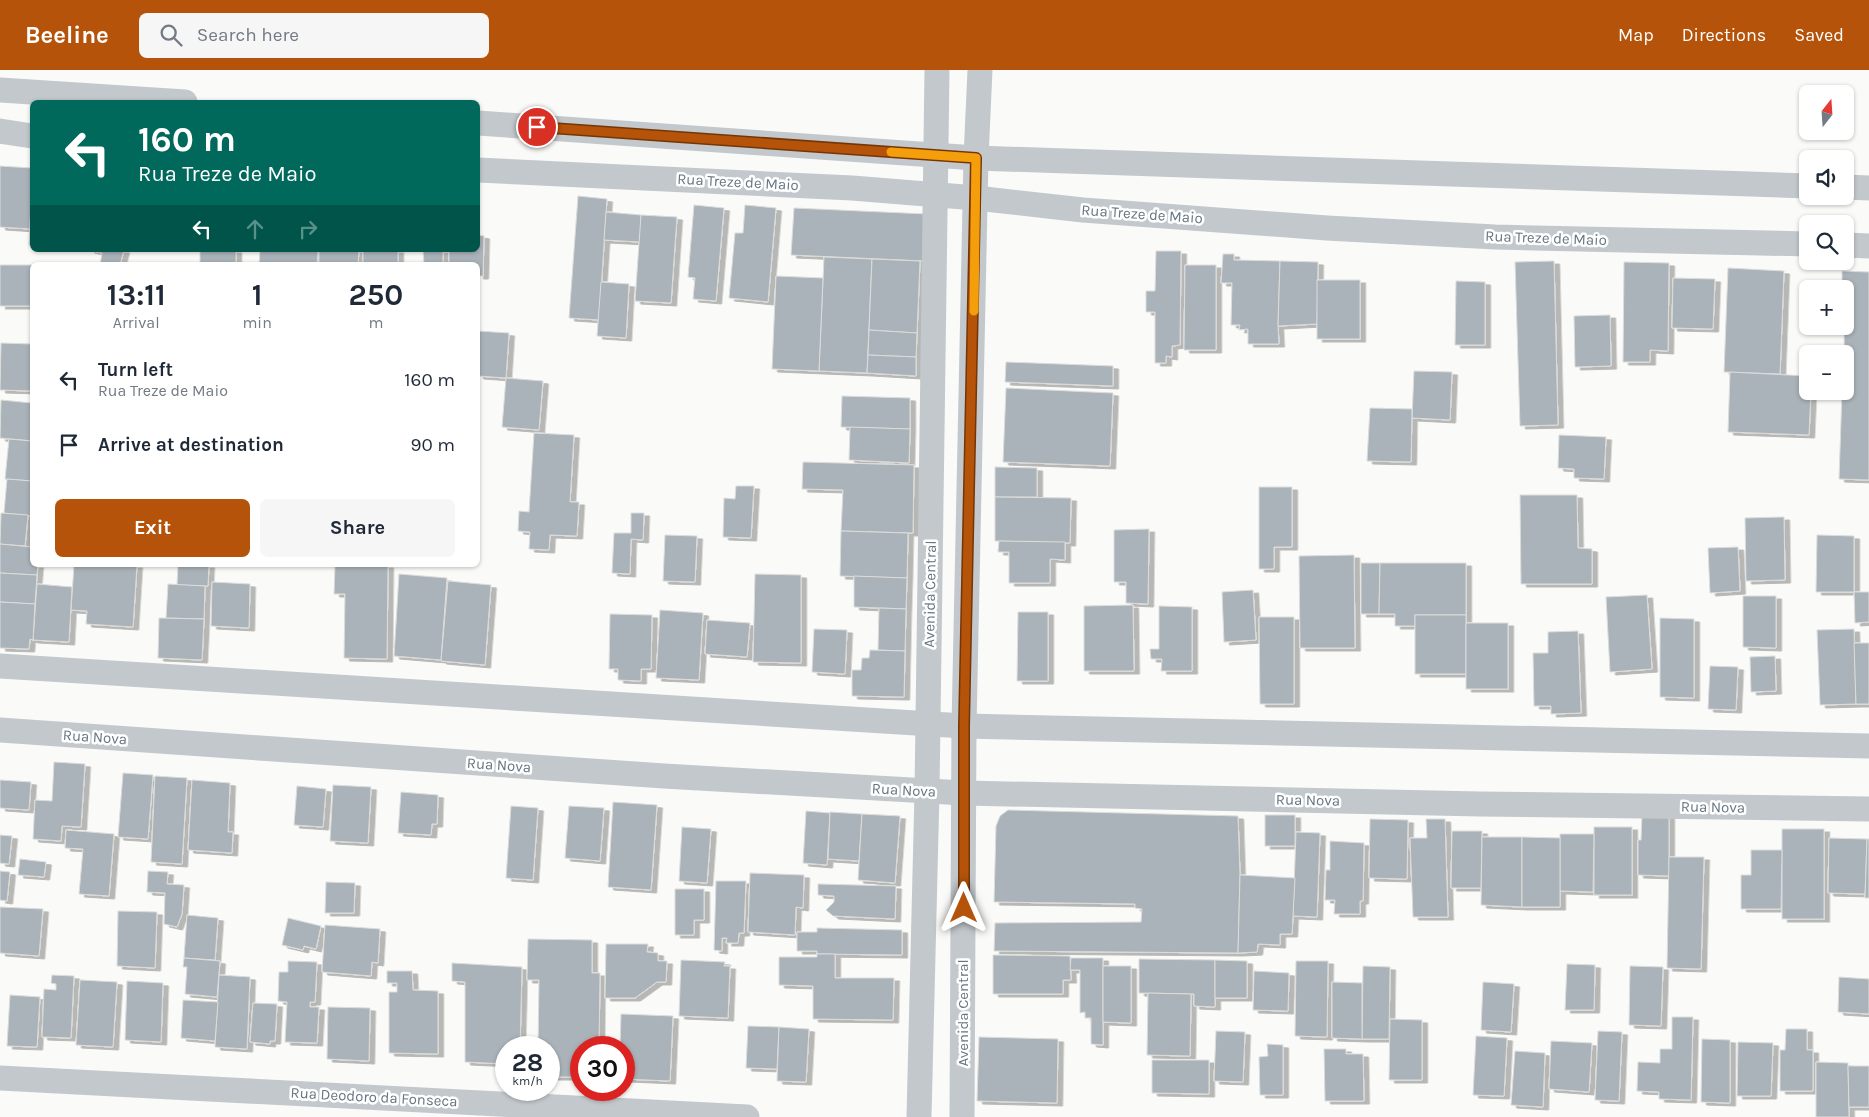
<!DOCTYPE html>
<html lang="en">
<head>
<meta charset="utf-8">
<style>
  :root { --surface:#fff; --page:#f6f6f7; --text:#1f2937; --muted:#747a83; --accent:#b45309 }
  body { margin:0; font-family:Karla,sans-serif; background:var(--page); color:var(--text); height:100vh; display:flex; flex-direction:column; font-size:19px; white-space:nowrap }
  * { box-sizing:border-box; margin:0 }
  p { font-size:16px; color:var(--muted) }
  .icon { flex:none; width:28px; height:28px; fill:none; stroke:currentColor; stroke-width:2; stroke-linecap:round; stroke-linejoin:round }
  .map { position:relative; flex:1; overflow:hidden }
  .side { position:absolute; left:30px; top:192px; width:450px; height:305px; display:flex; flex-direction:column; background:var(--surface); border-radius:8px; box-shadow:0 1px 4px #0004 }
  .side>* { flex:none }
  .top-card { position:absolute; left:30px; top:30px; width:450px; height:152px; border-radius:8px; box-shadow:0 1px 4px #0004; background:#00695c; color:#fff; overflow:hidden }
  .needle { width:32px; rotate:17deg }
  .tools { position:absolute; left:1799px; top:15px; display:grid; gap:10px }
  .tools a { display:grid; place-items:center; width:55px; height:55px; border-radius:8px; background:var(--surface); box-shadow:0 1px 4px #0004; font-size:25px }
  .speed { position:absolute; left:495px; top:966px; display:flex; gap:10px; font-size:25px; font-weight:700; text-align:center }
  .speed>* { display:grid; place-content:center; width:65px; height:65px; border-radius:50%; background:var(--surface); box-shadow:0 1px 4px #0004; line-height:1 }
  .speed small { font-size:12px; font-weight:400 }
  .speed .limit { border:8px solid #d22; background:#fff; color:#111 }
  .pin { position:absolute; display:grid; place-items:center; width:42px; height:42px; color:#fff; margin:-21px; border:2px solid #fff; border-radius:50%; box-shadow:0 1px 5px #0007 }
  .me { position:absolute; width:55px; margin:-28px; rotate:0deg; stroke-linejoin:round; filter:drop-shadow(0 0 4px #0008) }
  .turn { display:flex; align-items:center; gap:18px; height:105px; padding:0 25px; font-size:22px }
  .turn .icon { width:65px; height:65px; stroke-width:2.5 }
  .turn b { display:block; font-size:35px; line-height:42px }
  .lanes { display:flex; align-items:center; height:48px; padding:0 25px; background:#0003; justify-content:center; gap:25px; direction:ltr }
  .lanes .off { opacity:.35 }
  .eta { display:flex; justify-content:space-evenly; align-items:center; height:85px; text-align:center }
  .eta b { font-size:30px; font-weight:700; line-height:35px }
  .primary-button { display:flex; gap:10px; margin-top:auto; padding:10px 25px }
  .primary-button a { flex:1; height:58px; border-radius:8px; background:var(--accent); color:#fff; font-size:20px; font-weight:700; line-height:58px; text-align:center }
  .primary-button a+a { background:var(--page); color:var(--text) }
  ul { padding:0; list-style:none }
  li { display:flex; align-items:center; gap:15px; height:65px; padding:0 25px }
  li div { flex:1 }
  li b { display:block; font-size:19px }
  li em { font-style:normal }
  header { display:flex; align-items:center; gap:30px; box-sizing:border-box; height:70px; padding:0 25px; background:var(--accent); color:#fff }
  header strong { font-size:24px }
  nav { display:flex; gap:28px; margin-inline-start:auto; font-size:18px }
  .search { width:350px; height:45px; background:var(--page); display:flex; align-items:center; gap:12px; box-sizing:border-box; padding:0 18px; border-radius:8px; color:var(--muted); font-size:19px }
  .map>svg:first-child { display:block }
  .building { fill:#aab3b9; stroke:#dcdcda; filter:url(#shadow) }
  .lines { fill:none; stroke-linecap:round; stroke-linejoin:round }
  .street { stroke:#c3c8cc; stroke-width:25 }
  .route-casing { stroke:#753606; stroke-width:12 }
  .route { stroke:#b45309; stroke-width:9 }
  .slow { stroke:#f59e0b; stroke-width:9 }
  .labels { text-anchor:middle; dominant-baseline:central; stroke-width:5; stroke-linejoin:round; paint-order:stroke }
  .street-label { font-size:15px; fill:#657683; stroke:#fff }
</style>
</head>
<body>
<header>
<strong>Beeline</strong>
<div class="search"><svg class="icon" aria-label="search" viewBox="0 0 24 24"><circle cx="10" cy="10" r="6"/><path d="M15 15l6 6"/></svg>Search here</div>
<nav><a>Map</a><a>Directions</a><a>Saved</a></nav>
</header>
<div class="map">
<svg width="1869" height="1047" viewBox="0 0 1869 1047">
  <defs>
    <filter id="shadow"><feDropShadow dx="5.5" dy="3" stdDeviation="0" flood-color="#0004"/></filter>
  </defs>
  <rect width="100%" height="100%" fill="#fafaf8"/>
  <!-- building -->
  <g class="building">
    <polygon points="0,96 32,98 30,159 0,157"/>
    <polygon points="32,118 32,175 29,175"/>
    <polygon points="578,126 607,129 599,250 569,248"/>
    <polygon points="694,135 724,138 716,231 693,229 695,208 688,207"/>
    <polygon points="745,135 776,138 768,232 729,228 735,163 743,163"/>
    <polygon points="794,138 927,144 924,191 791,185"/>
    <polygon points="606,142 641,145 640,172 604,170"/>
    <polygon points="641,145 677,147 671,233 635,231"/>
    <polygon points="478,165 484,166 483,206 478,206 478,195 449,195 449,180 478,180"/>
    <polygon points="89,180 124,180 120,195 100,195 102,183"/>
    <rect x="200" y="180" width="36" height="15"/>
    <polygon points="260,180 318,180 317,195 259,195"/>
    <polygon points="319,180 359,180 358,195 319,195"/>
    <rect x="363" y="180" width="35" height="15"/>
    <polygon points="423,180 443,180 443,195 424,195"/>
    <polygon points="1156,181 1181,181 1180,275 1172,276 1172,287 1166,286 1166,293 1155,293 1155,242 1146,242 1146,221 1155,221"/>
    <polygon points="1223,184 1234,184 1234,190 1280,191 1278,256 1279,274 1248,274 1248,259 1239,260 1240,255 1231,255 1232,213 1221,213"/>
    <polygon points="824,187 872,189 867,303 819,301"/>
    <polygon points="872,189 920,191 917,263 869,260"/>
    <polygon points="1280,191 1318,192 1317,254 1278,256"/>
    <polygon points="1554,191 1558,355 1520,356 1515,192"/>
    <polygon points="1624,192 1669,193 1668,281 1650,280 1650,292 1623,292"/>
    <rect x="0" y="195" width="32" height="41"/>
    <polygon points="1185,195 1216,195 1216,280 1184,280"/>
    <polygon points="1728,198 1784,201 1780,304 1724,302"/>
    <polygon points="1842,201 1869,202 1869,410 1839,409 1842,321 1845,321 1844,263 1840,263 1840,256 1845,256 1845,219 1842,219"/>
    <polygon points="776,206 823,208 819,301 772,299"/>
    <polygon points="1673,208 1715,209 1713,259 1672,258"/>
    <rect x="1317" y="210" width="43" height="59"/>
    <polygon points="1456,211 1485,212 1485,275 1455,275"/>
    <polygon points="601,212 629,214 626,268 597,266"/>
    <polygon points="1610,245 1611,296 1575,297 1574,246"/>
    <polygon points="869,260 917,263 916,287 868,285"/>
    <polygon points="478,261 509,263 506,308 478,306"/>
    <polygon points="1,273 32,274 32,321 0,320"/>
    <polygon points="868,285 916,287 916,306 867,303"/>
    <polygon points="1006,292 1113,296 1113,316 1005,312"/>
    <polygon points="1414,301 1452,302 1450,350 1412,348"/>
    <polygon points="1730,302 1808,306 1808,321 1811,321 1809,365 1728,362"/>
    <polygon points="506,308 543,311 539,360 502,357"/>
    <polygon points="1006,318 1113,323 1110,396 1003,392"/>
    <polygon points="842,326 910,328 910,359 841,357"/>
    <polygon points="1,330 32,333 32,371 0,368"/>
    <polygon points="1370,338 1412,339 1411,392 1367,391"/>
    <polygon points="850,357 910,359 909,393 849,390"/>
    <polygon points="534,363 574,365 570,432 579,432 577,466 550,465 549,480 529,479 530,462 518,461 519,441 529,442"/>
    <polygon points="1559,365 1606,367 1604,409 1574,408 1574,399 1558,398"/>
    <polygon points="9,369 32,371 32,411 5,409"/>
    <polygon points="803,392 914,395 913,463 841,461 843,420 802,419"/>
    <polygon points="995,397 1037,398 1037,427 995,427"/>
    <polygon points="7,409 32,411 32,446 4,443"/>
    <polygon points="736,416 754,416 751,468 723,467 724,428 735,429"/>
    <polygon points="1259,417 1292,417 1292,477 1274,477 1274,499 1259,499"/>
    <polygon points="1520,425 1577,425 1578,478 1592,479 1592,514 1521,514"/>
    <polygon points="995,427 1071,428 1070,473 995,471"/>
    <polygon points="1,443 28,445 25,476 0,474"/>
    <polygon points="631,443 644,443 643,470 631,469 630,504 612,503 614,463 631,463"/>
    <polygon points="1784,447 1785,510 1746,511 1745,448"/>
    <polygon points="1149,459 1148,534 1126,533 1126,512 1114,512 1114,460"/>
    <polygon points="841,461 908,463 907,508 840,506"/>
    <polygon points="665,465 697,466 695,512 663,511"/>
    <polygon points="1817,465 1854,466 1854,522 1816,522"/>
    <polygon points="999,471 1065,472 1065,490 1050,489 1050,513 1009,513 1009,482 998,482"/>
    <polygon points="0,474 32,477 32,495 38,495 37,505 0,503"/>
    <polygon points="1738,477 1740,521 1710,523 1708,478"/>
    <polygon points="1354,485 1355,578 1300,578 1299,486"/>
    <polygon points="1361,493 1380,493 1379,544 1361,544"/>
    <polygon points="1380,493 1466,493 1466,545 1415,545 1415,556 1395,556 1395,544 1379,544"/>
    <polygon points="74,495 137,495 133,557 86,554 87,541 71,540"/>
    <polygon points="178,495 209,495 208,516 177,515"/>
    <polygon points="335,495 388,495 387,589 344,588 345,524 334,524"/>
    <polygon points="0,503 37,505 35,534 0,532"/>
    <polygon points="399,504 447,508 441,590 394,586"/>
    <polygon points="755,504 801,505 801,593 753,592"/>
    <polygon points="854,506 907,508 906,539 854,537"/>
    <polygon points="448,511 491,515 485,595 441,591"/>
    <polygon points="212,512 250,514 249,558 211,556"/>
    <polygon points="37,514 72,517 69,572 33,570"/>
    <polygon points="168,514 205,516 204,549 166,548"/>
    <polygon points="1253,520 1256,570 1224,572 1222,522"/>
    <polygon points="1854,522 1869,522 1869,552 1855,553"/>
    <polygon points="1647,525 1652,599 1610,602 1606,527"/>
    <polygon points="1743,526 1776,526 1776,578 1743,577"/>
    <polygon points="0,532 35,534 33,570 30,569 29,579 0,578"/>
    <polygon points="1133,535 1134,601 1084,601 1084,536"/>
    <polygon points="1159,536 1192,537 1192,601 1161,601 1162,589 1151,589 1150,579 1159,579"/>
    <polygon points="879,538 906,539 905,581 878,580"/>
    <polygon points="660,540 703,543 699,610 656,608"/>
    <polygon points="1018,542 1048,542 1048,611 1017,611"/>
    <polygon points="610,544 652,545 651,599 641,599 641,611 618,610 618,599 609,599"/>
    <rect x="1415" y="545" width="51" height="59"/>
    <polygon points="1259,547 1294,547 1294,634 1260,634"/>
    <polygon points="159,548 204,549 202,590 158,588"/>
    <polygon points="1660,548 1694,549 1694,628 1660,627"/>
    <polygon points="707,550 750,553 747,587 705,584"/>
    <rect x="1466" y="553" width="42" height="66"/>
    <polygon points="814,559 847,560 845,604 812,602"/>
    <polygon points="1854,559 1856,634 1820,635 1817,560"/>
    <polygon points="1578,561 1581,643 1551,644 1551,636 1534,636 1533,583 1548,583 1548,562"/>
    <polygon points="1854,573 1869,573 1869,634 1856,634"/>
    <polygon points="870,580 905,581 904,627 852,626 852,600 861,600 862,588 869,588"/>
    <polygon points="1775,586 1776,621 1751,622 1750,587"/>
    <polygon points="1710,596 1738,597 1736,640 1708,639"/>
    <polygon points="54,692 85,694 81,757 62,756 61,771 33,769 35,730 52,731"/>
    <polygon points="123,703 153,705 148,769 118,767"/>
    <polygon points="155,706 187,708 182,794 151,792"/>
    <polygon points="0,710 31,712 29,740 0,738"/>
    <polygon points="192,710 230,713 228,762 233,762 232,783 188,780"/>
    <polygon points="333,715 371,717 368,773 330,771"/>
    <polygon points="297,716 326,719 323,757 294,755"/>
    <polygon points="401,722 438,725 437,754 432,754 431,765 398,763"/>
    <polygon points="613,732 657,735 651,820 608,817"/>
    <polygon points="511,736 538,738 533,810 506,808"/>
    <polygon points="569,736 604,738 600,791 565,788"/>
    <polygon points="1008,740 1238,746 1240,805 1238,883 994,881 995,853 1141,852 1142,839 1135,838 1135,834 994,832 996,756 1000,746"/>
    <polygon points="806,741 830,743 827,795 803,793"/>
    <polygon points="830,742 862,744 859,791 828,789"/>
    <polygon points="862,744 900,746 895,813 858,810"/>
    <polygon points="1642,744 1669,744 1669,806 1638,805 1638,770 1641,770"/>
    <rect x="1265" y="745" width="30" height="31"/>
    <polygon points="1370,749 1408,750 1407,809 1369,808"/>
    <polygon points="1426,749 1445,749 1448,847 1413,847 1410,768 1427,768"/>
    <polygon points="682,757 711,759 707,813 679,811"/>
    <rect x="1594" y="757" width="38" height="68"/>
    <rect x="1782" y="759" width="42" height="90"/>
    <polygon points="66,760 114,764 109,826 79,824 83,779 65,778"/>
    <polygon points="1452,761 1482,761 1481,818 1451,818"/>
    <polygon points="1296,762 1320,763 1317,847 1293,846"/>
    <polygon points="1560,764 1594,764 1593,822 1560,821"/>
    <polygon points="0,765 12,766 9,794 0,793"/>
    <polygon points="1482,767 1522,767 1522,837 1481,835"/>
    <polygon points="1522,767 1560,768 1560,837 1522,837"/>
    <polygon points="1829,768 1867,769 1865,824 1828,823"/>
    <polygon points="1867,769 1869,769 1869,828 1865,828"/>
    <polygon points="1330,771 1364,773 1363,831 1360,831 1360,844 1334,844 1335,830 1325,830 1326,800 1330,800"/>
    <polygon points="1751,780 1782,780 1781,839 1741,839 1741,805 1751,805"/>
    <polygon points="1669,787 1704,787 1701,899 1667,898"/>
    <polygon points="20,789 46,792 44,807 18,805"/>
    <polygon points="0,801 10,802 7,831 0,830"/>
    <polygon points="148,801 168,802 167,814 184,815 182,844 177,857 164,854 165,823 147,822"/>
    <polygon points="750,803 804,805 803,838 796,837 795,865 748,862"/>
    <polygon points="1240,805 1295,808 1292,864 1280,864 1280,875 1258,874 1257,882 1238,883"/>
    <polygon points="716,811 746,811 744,863 739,863 738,873 726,873 727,868 722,868 722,881 714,880"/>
    <polygon points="326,812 355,813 354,843 325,843"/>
    <polygon points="818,814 896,816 895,849 833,846 826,840 834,832 834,826 818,825"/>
    <polygon points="675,819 704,819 704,850 694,850 694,865 675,865"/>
    <polygon points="0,837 43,839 39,886 0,883"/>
    <polygon points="118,841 157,842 155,898 117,896"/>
    <polygon points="187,845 218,848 215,890 184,888"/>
    <polygon points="288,848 321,856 316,879 304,876 303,880 282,875"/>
    <polygon points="325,855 380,859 378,893 372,892 371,906 322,902"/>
    <polygon points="817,858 902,860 902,885 817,884 817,881 797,881 797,862 817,862"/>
    <polygon points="528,869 592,870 592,903 600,903 599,978 581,978 581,1007 549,1007 549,978 538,978 539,910 527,910"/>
    <polygon points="606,874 648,874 647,882 658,883 658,891 667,891 666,912 657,912 635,928 605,928"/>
    <polygon points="817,884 835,884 835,908 894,908 893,950 813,949 813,916 779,915 779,887 817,887"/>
    <polygon points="993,885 1070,886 1071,910 1063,910 1063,924 993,924"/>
    <polygon points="184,888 220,891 217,927 185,924 187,897 183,897"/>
    <polygon points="1071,888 1103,888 1103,975 1091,974 1091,948 1085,948 1085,942 1080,943 1080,900 1070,900"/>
    <polygon points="1139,889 1215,890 1215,937 1194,936 1194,924 1139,923"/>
    <polygon points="681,890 725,892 724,896 730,896 728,948 679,946"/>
    <polygon points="1215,890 1247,891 1247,928 1215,928"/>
    <polygon points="288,891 317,892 315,932 310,932 310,937 319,937 317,973 285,972 287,932 278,931 279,902 288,902"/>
    <polygon points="1296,891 1328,891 1327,967 1295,966"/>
    <polygon points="452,893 522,897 520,978 506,978 506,994 465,992 465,912 452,911"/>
    <polygon points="1567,894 1595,895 1594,940 1565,940"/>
    <polygon points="1103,896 1131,896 1131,953 1103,952"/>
    <polygon points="1363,896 1390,897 1389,969 1362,969"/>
    <polygon points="1630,896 1663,897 1661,956 1629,955"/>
    <polygon points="387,901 412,901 413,920 438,921 438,984 389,983 389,922 397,922 397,913 387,913"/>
    <polygon points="1254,901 1289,903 1288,941 1253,940"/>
    <polygon points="52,905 74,906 71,968 42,967 44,919 56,920 56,914 51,913"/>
    <polygon points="219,905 250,907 247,979 215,977"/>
    <polygon points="1839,907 1869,909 1869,944 1838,942"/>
    <polygon points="80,910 117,912 113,977 76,975"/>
    <polygon points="127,911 163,913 161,972 125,970"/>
    <polygon points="1332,912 1362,913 1362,969 1332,968"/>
    <polygon points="1483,912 1514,914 1511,962 1481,960"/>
    <polygon points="1148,923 1191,924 1190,986 1147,985"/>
    <polygon points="10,925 40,927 37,977 7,976"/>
    <polygon points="183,930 218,932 215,971 181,968"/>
    <polygon points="253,933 277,934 275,971 270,971 270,974 250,972"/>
    <polygon points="328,937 370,938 369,991 327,989"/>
    <polygon points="621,944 673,946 670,1011 624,1009 624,978 620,978"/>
    <polygon points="1672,947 1693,947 1691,1030 1659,1029 1659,1022 1637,1021 1638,992 1660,993 1660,979 1672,979"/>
    <polygon points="1390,949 1422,950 1422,1010 1389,1010"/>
    <polygon points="748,956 779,957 777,999 746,998"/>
    <polygon points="779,957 809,959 806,1012 777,1011"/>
    <polygon points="1786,959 1807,959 1807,980 1813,980 1813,1021 1780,1021 1780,980 1785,980"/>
    <polygon points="1216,961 1245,962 1243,1012 1214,1011"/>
    <polygon points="1598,961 1622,962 1619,1031 1595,1030"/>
    <polygon points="1476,966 1507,968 1504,1026 1473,1025"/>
    <polygon points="979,967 1058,969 1057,1033 977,1031"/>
    <polygon points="1702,969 1730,970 1730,1033 1701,1032"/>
    <polygon points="1551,971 1592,973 1589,1022 1549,1019"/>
    <polygon points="1738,972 1773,973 1771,1026 1737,1026"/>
    <polygon points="1267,974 1283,975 1283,1025 1260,1025 1259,987 1268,986"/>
    <polygon points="1324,979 1346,979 1346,984 1363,984 1364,1031 1325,1031"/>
    <polygon points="1515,981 1545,983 1543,1037 1511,1035"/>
    <polygon points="1152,990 1209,990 1209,1024 1152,1023"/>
    <polygon points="1816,992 1848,993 1849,1047 1816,1047"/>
    <polygon points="1848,996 1869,996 1869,1037 1849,1037"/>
  </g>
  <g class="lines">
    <!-- street -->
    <g class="street">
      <polyline points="0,20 185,32"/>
      <polyline points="478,53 976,88 1808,116"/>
      <polyline points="0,61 32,66"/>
      <polyline points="478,100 852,118 976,128 1083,140 1327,158 1495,167 1808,174"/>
      <polyline points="1845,117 1869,118"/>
      <polyline points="1845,175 1869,176"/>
      <polyline points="0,596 964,656 1869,676"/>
      <polyline points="0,660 664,706 964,723 1480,734 1869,739"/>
      <polyline points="0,1008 747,1047"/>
      <polyline points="919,1047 927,722 937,0"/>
      <polyline points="962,1047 964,656 976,88 980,0"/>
    </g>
  </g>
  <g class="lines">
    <defs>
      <polyline id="route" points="537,57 976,88 964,656 964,838"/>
    </defs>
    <!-- route casing -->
    <use href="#route" class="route-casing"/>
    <!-- route -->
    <use href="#route" class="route"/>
    <!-- slow -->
    <polyline class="slow" points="891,82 976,88 974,241"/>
  </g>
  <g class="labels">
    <!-- street labels -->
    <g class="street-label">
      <text transform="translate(738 112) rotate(3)">Rua Treze de Maio</text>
      <text transform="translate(1142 144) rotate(4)">Rua Treze de Maio</text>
      <text transform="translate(1546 168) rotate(2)">Rua Treze de Maio</text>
      <text transform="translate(930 524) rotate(-89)">Avenida Central</text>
      <text transform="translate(95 667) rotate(4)">Rua Nova</text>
      <text transform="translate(499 695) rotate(4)">Rua Nova</text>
      <text transform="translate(904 720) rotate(3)">Rua Nova</text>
      <text transform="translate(1308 730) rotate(1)">Rua Nova</text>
      <text transform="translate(1713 737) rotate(1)">Rua Nova</text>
      <text transform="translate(963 943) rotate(-90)">Avenida Central</text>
      <text transform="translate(374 1027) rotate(3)">Rua Deodoro da Fonseca</text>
    </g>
  </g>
</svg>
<div class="tools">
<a><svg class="needle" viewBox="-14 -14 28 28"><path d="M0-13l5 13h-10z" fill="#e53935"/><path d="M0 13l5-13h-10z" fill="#747a83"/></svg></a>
<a><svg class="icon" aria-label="sound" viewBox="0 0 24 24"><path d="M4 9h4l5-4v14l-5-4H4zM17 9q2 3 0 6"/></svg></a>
<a><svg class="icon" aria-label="search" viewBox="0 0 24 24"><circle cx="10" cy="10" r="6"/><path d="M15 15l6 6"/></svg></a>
<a>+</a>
<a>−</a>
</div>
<div class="speed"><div>28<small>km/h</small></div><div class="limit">30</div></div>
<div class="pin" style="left:537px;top:57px;background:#d93025"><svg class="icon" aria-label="arrive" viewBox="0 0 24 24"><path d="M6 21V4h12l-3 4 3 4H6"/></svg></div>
<svg class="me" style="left:964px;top:838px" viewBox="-20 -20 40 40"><path d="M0-17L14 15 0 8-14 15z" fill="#b45309" stroke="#fff" stroke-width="4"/></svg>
<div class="top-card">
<div class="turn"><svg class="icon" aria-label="left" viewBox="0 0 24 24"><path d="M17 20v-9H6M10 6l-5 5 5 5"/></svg><div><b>160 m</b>Rua Treze de Maio</div></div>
<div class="lanes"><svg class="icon" aria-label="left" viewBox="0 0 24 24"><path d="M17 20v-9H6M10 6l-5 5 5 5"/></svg><svg class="icon off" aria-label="ahead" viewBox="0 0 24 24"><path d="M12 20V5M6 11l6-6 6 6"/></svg><svg class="icon off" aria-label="right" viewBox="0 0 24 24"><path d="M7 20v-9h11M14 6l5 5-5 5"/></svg></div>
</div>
<section class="side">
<div class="eta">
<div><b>13:11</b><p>Arrival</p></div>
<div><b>1</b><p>min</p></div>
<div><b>250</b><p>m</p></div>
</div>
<ul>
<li><svg class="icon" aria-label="left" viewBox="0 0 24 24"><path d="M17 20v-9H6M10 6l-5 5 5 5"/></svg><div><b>Turn left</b><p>Rua Treze de Maio</p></div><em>160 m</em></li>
<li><svg class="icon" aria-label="arrive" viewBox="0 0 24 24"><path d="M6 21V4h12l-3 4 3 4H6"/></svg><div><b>Arrive at destination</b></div><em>90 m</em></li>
</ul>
<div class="primary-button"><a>Exit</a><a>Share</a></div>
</section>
</div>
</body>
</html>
